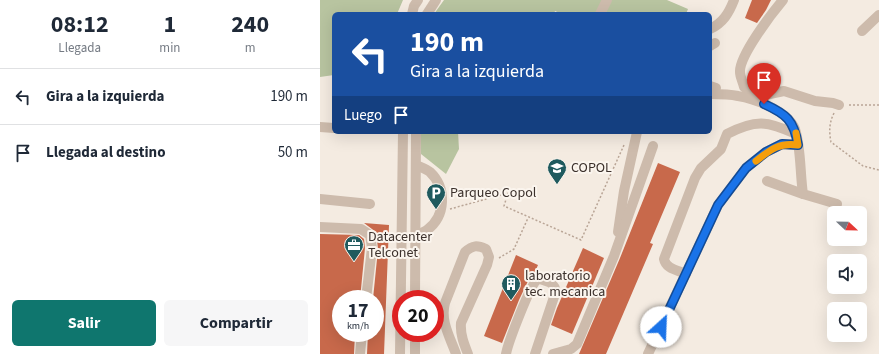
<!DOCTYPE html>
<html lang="es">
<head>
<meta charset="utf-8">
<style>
  :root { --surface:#fff; --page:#f6f6f7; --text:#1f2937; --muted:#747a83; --line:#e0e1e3; --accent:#0f766e }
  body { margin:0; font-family:"Source Sans 3",sans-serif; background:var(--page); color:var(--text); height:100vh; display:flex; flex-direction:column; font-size:15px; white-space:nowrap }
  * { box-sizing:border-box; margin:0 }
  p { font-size:13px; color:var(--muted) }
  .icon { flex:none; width:22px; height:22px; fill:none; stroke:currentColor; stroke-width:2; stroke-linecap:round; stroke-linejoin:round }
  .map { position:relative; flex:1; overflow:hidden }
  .side { display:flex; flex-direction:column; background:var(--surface); width:320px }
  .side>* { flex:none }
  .top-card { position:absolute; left:12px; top:12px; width:380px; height:122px; border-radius:6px; box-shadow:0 4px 16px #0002; background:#1a4fa0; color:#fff; overflow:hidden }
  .needle { width:26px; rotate:112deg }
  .controls { position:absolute; left:507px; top:206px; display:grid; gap:8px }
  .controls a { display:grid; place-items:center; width:40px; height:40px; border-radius:6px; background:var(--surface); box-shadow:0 4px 16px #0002; font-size:20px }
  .speed { position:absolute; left:12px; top:290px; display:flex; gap:8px; font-size:20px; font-weight:700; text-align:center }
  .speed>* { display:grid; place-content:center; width:52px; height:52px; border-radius:50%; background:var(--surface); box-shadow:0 4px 16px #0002; line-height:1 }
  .speed small { font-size:10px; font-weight:400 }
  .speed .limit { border:6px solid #d22; background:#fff; color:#111 }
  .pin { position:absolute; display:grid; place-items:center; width:34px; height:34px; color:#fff; margin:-41px -17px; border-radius:50% 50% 50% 0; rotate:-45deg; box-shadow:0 0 4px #0007 }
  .pin .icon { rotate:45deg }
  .me { position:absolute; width:44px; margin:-22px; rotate:25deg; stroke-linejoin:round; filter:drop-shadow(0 0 3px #0008) }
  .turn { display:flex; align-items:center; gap:14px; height:84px; padding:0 12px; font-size:18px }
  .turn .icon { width:52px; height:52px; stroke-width:2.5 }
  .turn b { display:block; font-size:28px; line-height:34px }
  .then { display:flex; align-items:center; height:38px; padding:0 12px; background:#0003; gap:8px; font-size:15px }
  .eta { display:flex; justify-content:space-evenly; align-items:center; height:68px; text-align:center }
  .eta b { font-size:24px; font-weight:700; line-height:28px }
  .action { display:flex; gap:8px; margin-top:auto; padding:8px 12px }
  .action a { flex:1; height:46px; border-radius:6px; background:var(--accent); color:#fff; font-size:16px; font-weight:700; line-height:46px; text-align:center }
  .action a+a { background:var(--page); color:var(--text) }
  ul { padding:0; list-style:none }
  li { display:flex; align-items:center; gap:12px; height:56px; padding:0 12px; border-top:1px solid var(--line) }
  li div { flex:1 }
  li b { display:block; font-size:15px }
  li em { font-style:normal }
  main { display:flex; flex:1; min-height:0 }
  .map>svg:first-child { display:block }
  .green { fill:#b8c4a0 }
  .building { fill:#c8694b }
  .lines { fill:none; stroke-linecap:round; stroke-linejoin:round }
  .path { stroke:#b9a596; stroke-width:1.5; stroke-dasharray:2 2; stroke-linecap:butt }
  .minor { stroke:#cdbbac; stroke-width:10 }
  .route-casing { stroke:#114b97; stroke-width:10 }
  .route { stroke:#1a73e8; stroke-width:7 }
  .slow { stroke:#f59e0b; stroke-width:7 }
  .labels { text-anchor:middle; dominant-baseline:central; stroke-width:4; stroke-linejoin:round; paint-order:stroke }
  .poi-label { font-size:14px; fill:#3b302b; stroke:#fbf5ee; text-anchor:start }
</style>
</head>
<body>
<main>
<section class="side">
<div class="eta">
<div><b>08:12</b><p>Llegada</p></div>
<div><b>1</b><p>min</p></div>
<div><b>240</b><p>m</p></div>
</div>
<ul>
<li><svg class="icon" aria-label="left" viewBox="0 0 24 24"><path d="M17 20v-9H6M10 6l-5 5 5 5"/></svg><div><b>Gira a la izquierda</b></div><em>190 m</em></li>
<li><svg class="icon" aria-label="arrive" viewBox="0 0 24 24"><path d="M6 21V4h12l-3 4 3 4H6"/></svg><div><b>Llegada al destino</b></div><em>50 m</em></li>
</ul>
<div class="action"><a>Salir</a><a>Compartir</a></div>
</section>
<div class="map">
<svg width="559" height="354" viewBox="0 0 559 354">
  <rect width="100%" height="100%" fill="#f4ebe1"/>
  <!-- green -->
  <g class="green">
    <polygon points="0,0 83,0 77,14 14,14 14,75 0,77"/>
    <polygon points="124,0 347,0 368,9 366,14 242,14 235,11 234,14 114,14"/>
    <polygon points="101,132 138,132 139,149 126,174 101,154"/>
  </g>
  <!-- building -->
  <g class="building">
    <polygon points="432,0 451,0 446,10 437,23 425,18"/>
    <polygon points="338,163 360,172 330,243 333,244 286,354 259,354 300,258"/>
    <polygon points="44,223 69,225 64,354 47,354 48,333 55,333 55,299 53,299 58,249 56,232"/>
    <polygon points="0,234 39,235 44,239 45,248 40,299 21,299 21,333 35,333 34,354 0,354"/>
    <polygon points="263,248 284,258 252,334 231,325 237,308"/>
    <polygon points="196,255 218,265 214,274 208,281 199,300 182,343 164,336"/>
  </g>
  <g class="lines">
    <!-- path -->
    <g class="path">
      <polyline points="529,105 559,105"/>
      <path d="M514,113C509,123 509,132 511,142L543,166L559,170"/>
      <polyline points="188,193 184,206 261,240 304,145"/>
      <polyline points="130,209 188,193"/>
      <polyline points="179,258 194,249 208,218"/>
    </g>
    <!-- minor -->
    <g class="minor">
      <path d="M463,0C452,13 419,56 420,72C420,77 423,82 424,87L433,93L445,95L464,91L495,101L513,103L519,105"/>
      <polyline points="92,14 94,6 98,0"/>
      <polyline points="107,14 116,0"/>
      <polyline points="280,14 287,0"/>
      <path d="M390,29C403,23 409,13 414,0"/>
      <polyline points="542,31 559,15"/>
      <polyline points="390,46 395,43"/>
      <polyline points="390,86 396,88"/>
      <path d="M390,94C399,94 409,94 418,96C436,99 468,111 475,129C481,147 480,174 483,194L517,204"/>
      <polyline points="0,127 14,128"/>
      <polyline points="447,181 483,194"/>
      <polyline points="0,199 50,204"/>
      <polyline points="0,227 41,229 50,235 52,248 46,299"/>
      <polyline points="298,232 304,191 317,132"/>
      <path d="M95,236C99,234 104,232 107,230C126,216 127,188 110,172C106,169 100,167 96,165"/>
      <path d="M366,274C357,270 346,269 344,259L375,178L381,168L401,149L407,134C436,119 447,121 476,134"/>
      <polyline points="95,299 96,132"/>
      <polyline points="40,354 42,333"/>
      <polyline points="80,354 83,132"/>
      <polyline points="95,354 95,333"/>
      <path d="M136,354C130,337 120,321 125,303L145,252C153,245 157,245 166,249L169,257L167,265L141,323C140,334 144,344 148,354"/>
      <path d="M186,354C188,343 210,285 217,280C220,278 223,280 226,281C231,282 235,286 236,291L215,354"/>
      <polyline points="233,354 251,349 257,344 294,256 333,146"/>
      <polyline points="328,354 398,205 426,168 446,152 462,144 478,145"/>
    </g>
  </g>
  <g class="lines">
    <defs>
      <path id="route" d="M341,327L398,205L426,168L446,152L462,144L478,145C474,120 466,114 444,104"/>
    </defs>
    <!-- route casing -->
    <use href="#route" class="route-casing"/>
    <!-- route -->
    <use href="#route" class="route"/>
    <!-- slow -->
    <path class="slow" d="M436,161C450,150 459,142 478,145L476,133"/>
  </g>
  <!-- icons -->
  <defs>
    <symbol id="school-pin" viewBox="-11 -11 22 30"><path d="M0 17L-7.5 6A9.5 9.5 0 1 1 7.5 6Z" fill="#1f5a5e" stroke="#fbf5ee"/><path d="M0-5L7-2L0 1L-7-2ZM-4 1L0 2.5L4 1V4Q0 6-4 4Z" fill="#fff"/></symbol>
    <symbol id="parking-pin" viewBox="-11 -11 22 30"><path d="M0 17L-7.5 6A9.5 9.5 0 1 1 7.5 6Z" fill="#1f5a5e" stroke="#fbf5ee"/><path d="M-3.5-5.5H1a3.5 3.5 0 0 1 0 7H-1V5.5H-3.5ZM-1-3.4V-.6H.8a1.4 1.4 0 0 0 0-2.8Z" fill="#fff"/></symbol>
    <symbol id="office-pin" viewBox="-11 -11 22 30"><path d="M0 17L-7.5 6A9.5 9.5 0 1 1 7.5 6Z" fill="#1f5a5e" stroke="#fbf5ee"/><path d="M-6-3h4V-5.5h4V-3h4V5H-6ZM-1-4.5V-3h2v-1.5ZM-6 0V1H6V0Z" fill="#fff"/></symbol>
    <symbol id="building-pin" viewBox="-11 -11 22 30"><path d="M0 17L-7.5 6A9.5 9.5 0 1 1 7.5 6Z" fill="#1f5a5e" stroke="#fbf5ee"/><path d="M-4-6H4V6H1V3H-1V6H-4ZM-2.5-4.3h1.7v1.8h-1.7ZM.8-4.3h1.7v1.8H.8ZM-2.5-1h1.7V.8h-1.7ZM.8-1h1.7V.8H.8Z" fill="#fff"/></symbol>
  </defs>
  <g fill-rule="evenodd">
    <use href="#school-pin" x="226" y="157" width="22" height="30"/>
    <use href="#parking-pin" x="105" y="182" width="22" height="30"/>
    <use href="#office-pin" x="23" y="234" width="22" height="30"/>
    <use href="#building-pin" x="180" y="273" width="22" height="30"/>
  </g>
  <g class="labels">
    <!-- poi labels -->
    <g class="poi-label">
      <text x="251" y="168">COPOL</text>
      <text x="130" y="193">Parqueo Copol</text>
      <text x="48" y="237">Datacenter<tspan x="48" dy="16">Telconet</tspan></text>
      <text x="205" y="276">laboratorio<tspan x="205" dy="16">tec. mecanica</tspan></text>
    </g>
  </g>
</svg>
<div class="controls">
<a><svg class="needle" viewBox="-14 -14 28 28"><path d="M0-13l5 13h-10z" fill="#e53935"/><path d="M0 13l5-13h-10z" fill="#747a83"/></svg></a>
<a><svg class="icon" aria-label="sound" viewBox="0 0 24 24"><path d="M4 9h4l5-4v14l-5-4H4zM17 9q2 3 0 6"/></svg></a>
<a><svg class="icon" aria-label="search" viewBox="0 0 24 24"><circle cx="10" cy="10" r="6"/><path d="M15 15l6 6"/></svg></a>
</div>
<div class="speed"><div>17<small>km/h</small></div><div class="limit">20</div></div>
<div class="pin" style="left:444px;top:104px;background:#d93025"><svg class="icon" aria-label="arrive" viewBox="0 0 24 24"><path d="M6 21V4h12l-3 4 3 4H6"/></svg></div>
<svg class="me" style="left:341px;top:327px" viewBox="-20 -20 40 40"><circle r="19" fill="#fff"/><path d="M0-13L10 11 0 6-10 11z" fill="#1a73e8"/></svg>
<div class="top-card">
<div class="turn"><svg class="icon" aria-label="left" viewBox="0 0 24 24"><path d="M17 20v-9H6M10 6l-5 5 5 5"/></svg><div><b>190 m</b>Gira a la izquierda</div></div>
<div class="then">Luego<svg class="icon" aria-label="arrive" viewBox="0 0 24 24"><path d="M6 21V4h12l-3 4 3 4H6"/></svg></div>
</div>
</div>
</main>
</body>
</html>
